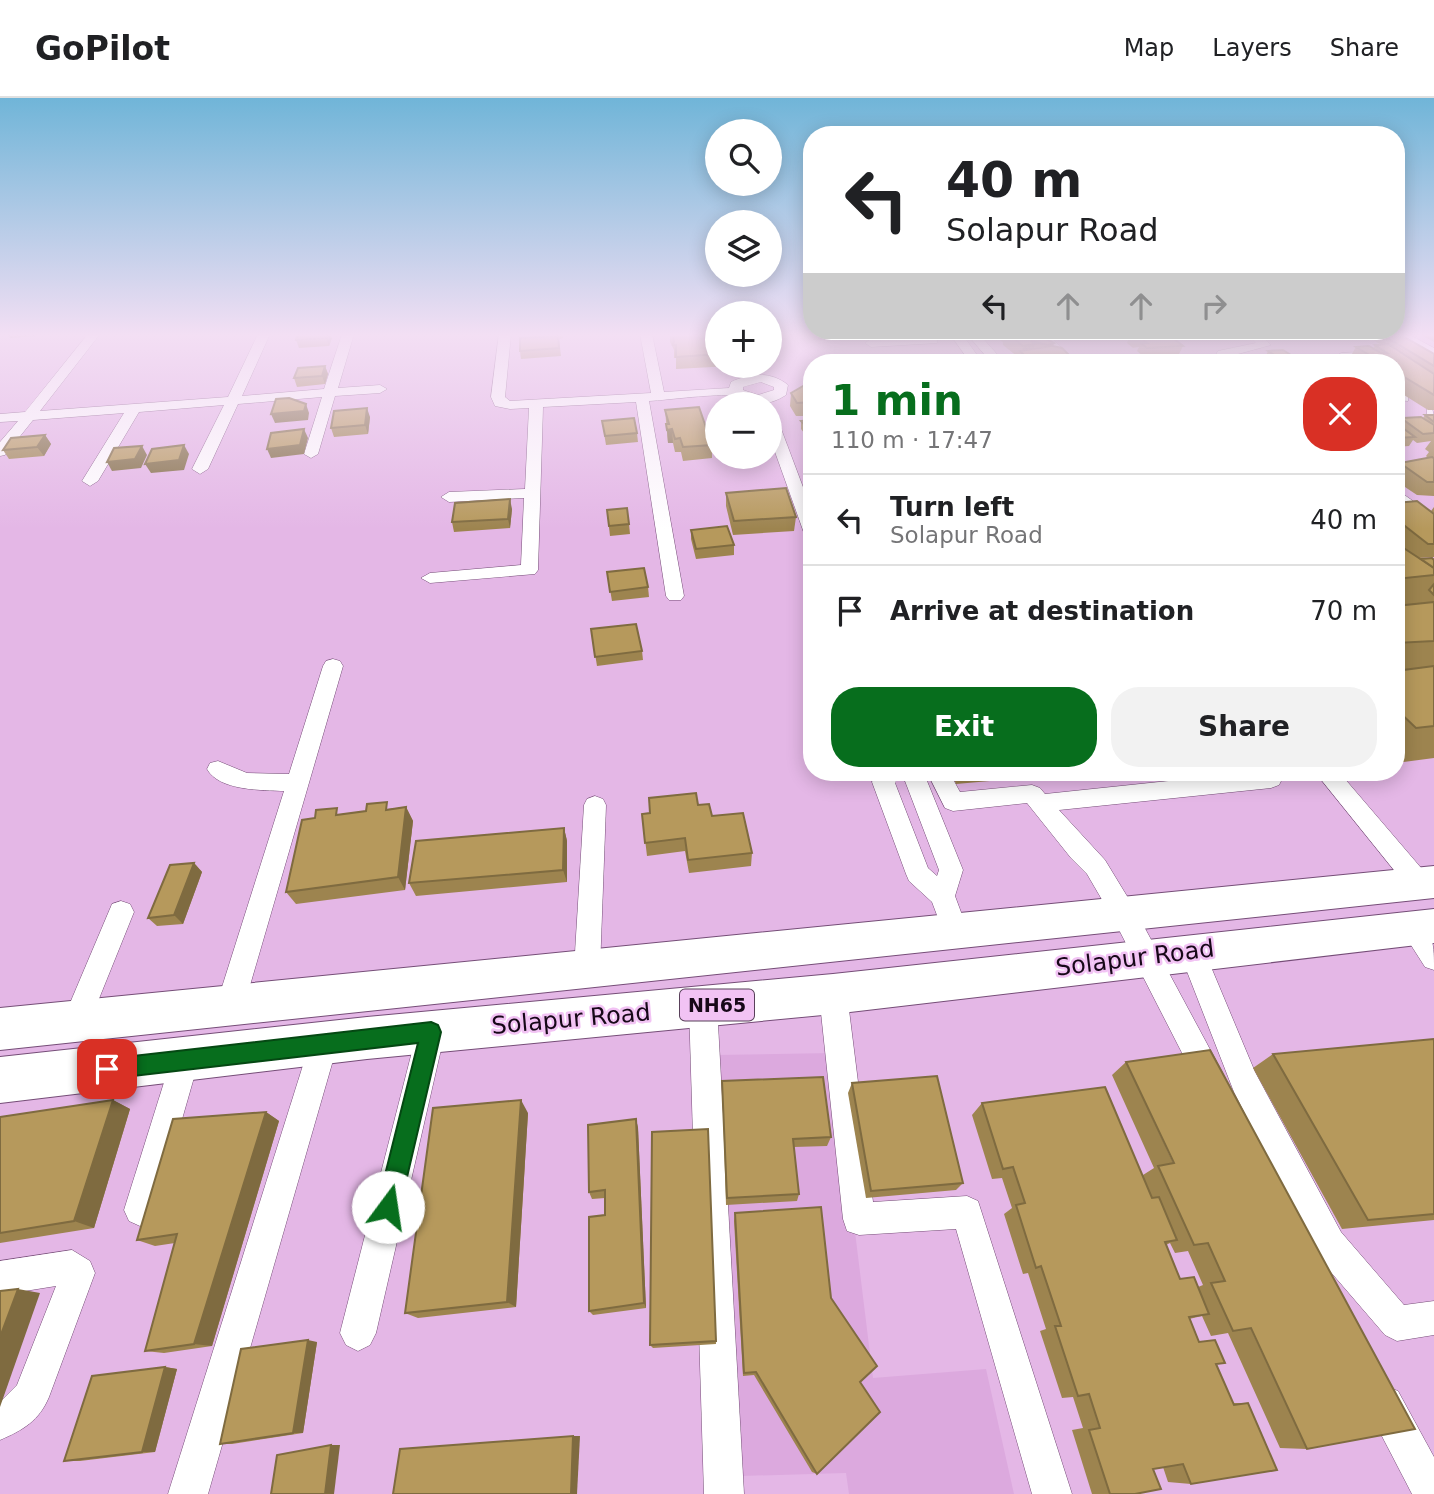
<!DOCTYPE html>
<html lang="en">
<head>
<meta charset="utf-8">
<style>
  :root { --surface:#fff; --page:#f2f2f2; --text:#202124; --muted:#757577; --line:#e0e0e0; --accent:#076e1d }
  body { margin:0; font-family:"DejaVu Sans",sans-serif; background:var(--page); color:var(--text); height:100vh; display:flex; flex-direction:column; font-size:26px; white-space:nowrap }
  * { box-sizing:border-box; margin:0 }
  p { font-size:23px; color:var(--muted) }
  .icon { flex:none; width:38px; height:38px; fill:none; stroke:currentColor; stroke-width:2; stroke-linecap:round; stroke-linejoin:round }
  .map { position:relative; flex:1; overflow:hidden }
  .side { position:absolute; left:803px; top:256px; width:602px; height:427px; display:flex; flex-direction:column; background:var(--surface); border-radius:28px; box-shadow:0 4px 18px #0003 }
  .side>* { flex:none }
  .hud { position:absolute; left:803px; top:28px; width:602px; height:214px; border-radius:28px; box-shadow:0 4px 18px #0003; background:#fff; color:var(--text); overflow:hidden }
  .buttons { position:absolute; left:705px; top:21px; display:grid; gap:14px }
  .buttons a { display:grid; place-items:center; width:77px; height:77px; border-radius:50%; background:var(--surface); box-shadow:0 4px 18px #0003; font-size:35px }
  .pin { position:absolute; display:grid; place-items:center; width:60px; height:60px; color:#fff; margin:-30px; border-radius:14px; box-shadow:0 4px 10px #0006 }
  .me { position:absolute; width:77px; margin:-38px; rotate:14deg; stroke-linejoin:round; filter:drop-shadow(0 0 5px #0008) }
  .turn { display:flex; align-items:center; gap:24px; height:147px; padding:0 28px; font-size:32px }
  .turn .icon { width:91px; height:91px; stroke-width:2.5 }
  .turn b { display:block; font-size:49px; line-height:60px }
  .lanes { display:flex; align-items:center; height:66px; padding:0 28px; background:#0003; justify-content:center; gap:35px; direction:ltr }
  .lanes .off { opacity:.35 }
  .round { display:grid; place-items:center; flex:none; width:74px; height:74px; border-radius:28px; background:var(--page) }
  .summary { display:flex; align-items:center; justify-content:space-between; height:119px; padding:0 28px }
  h1 { font-size:42px; font-weight:700; line-height:52px; color:var(--accent) }
  .button { display:flex; gap:14px; margin-top:auto; padding:14px 28px }
  .button a { flex:1; height:80px; border-radius:28px; background:var(--accent); color:#fff; font-size:28px; font-weight:700; line-height:80px; text-align:center }
  .button a+a { background:var(--page); color:var(--text) }
  ul { padding:0; list-style:none }
  li { display:flex; align-items:center; gap:21px; height:91px; padding:0 28px; border-top:2px solid var(--line) }
  li div { flex:1 }
  li b { display:block; font-size:26px }
  li em { font-style:normal }
  header { display:flex; align-items:center; gap:42px; box-sizing:border-box; height:98px; padding:0 35px; background:var(--surface); border-bottom:2px solid var(--line) }
  header strong { font-size:33px }
  nav { display:flex; gap:38px; margin-inline-start:auto; font-size:24px }
  .map>svg:first-child { display:block }
  .built { fill:#dca9de }
  .lines { fill:none; stroke-linecap:round; stroke-linejoin:round }
  .minor-casing { stroke:#754d77; stroke-width:1 }
  .highway-casing { stroke:#754d77; stroke-width:2 }
  .minor { fill:#fff; fill-rule:evenodd }
  .highway { fill:#fff; fill-rule:evenodd }
  .wall { fill:#9d844f; fill-rule:evenodd }
  .shaded-wall { fill:#7f6b40 }
  .building { fill:#b6995c; stroke:#7f6b40; stroke-width:2 }
  .route { fill:#076e1d; stroke:#054813; stroke-width:2 }
  .labels { text-anchor:middle; dominant-baseline:central; stroke-width:5; stroke-linejoin:round; paint-order:stroke }
  .shield { fill:#f2c3f4; stroke:#59405a; stroke-width:2 }
  .shield-label { font-size:19px; font-weight:bold; fill:#170818 }
  .near-street-label { font-size:24px; fill:#170818; stroke:#f2c3f4 }
</style>
</head>
<body>
<header>
<strong>GoPilot</strong>
<nav><a>Map</a><a>Layers</a><a>Share</a></nav>
</header>
<div class="map">
<svg width="1434" height="1396" viewBox="0 0 1434 1396">
  <rect width="100%" height="100%" fill="#e4b7e6"/>
  <!-- built -->
  <polygon class="built" points="833,955 873,1280 986,1271 1014,1396 849,1396 846,1375 741,1378 716,957"/>
  <g class="lines">
    <defs>
      <g id="minor">
        <polygon points="88,236 100,236 40,313 228,299 258,236 270,236 242,298 324,291 342,236 354,236 338,290 380,287 387,291 380,295 335,298 318,356 311,360 304,356 322,299 238,306 208,371 200,376 192,371 224,307 139,314 98,383 90,388 82,383 124,315 33,322 5,357 0,358 0,344 18,323 0,324 0,316 25,314"/>
        <path d="M499,236H511L505,299L510,303L651,295L640,236H652L664,294L729,290L731,284C750,275 771,273 788,287L786,297C764,311 755,303 733,298C718,295 668,302 649,303L684,498L681,502H669L666,498L636,304L543,309L538,472L535,476L430,485L421,480L430,475L521,467L524,400L449,404L441,399L449,394L525,391L529,310L510,311L495,308L491,299ZM761,284L774,289V292L758,297L743,292V289Z"/>
        <polygon points="950,236 962,236 982,264 970,264"/>
        <polygon points="967,236 979,236 1004,264 991,264"/>
        <polygon points="1035,236 1048,236 1076,264 1063,264"/>
        <polygon points="1247,236 1260,236 1271,247 1227,259 1230,264 1216,263 1214,260 1218,253 1256,245"/>
        <polygon points="1393,236 1408,236 1434,250 1434,259"/>
        <polygon points="933,238 937,239 937,245 871,249 865,245 871,241"/>
        <polygon points="1383,253 1399,261 1399,267 1381,261 1341,264 1335,259 1341,255"/>
        <polygon points="1396,292 1408,297 1408,303 1396,302"/>
        <polygon points="1432,310 1434,318 1427,317 1427,311"/>
        <polygon points="770,316 777,320 812,413 812,440 804,435 770,340"/>
        <polygon points="1396,391 1434,418 1434,431 1428,429 1396,404"/>
        <path d="M333,561L340,563L343,568L244,908L240,917L230,921L220,917L216,908L284,693C262,692 219,693 207,671L210,665L218,663L247,675L289,676L323,568L326,563Z"/>
        <path d="M878,674H923L925,678L963,772L955,798L968,833L964,841L955,844L946,841L932,804L909,783L906,776L872,684ZM898,679L905,683L939,772L937,778L928,770L895,685Z"/>
        <polygon points="927,674 949,674 960,694 1032,687 1040,690 1045,696 1254,674 1278,674 1282,681 1279,687 1271,690 1059,712 1105,762 1133,808 1220,970 1225,980 1220,990 1210,995 1200,990 1115,824 1087,776 1071,760 1027,705 953,713 945,710"/>
        <polygon points="1315,674 1339,674 1428,778 1431,785 1428,792 1419,795 1410,792"/>
        <polygon points="595,698 603,701 606,707 600,871 596,880 587,883 578,880 574,871 584,707 587,701"/>
        <polygon points="121,803 130,806 134,814 86,933 76,937 66,933 62,924 112,806"/>
        <path d="M1413,819C1434,827 1434,850 1434,872L1425,869L1400,830L1404,822Z"/>
        <polygon points="1192,841 1201,845 1255,974 1341,1134 1404,1207 1434,1203 1434,1237 1397,1243 1385,1237 1317,1158 1234,994 1179,853 1183,845"/>
        <polygon points="833,883 843,887 847,896 873,1104 967,1098 978,1103 1072,1396 1032,1396 956,1131 859,1137 847,1133 843,1121 819,896 823,887"/>
        <polygon points="703,895 713,899 717,908 744,1396 704,1396 689,908 693,899"/>
        <polygon points="431,920 441,924 445,934 376,1235 370,1247 358,1253 346,1247 340,1235 417,934 421,924"/>
        <polygon points="324,931 334,935 338,945 208,1396 168,1396 310,945 314,935"/>
        <polygon points="185,948 195,952 199,962 156,1112 151,1123 140,1128 129,1123 124,1112 171,962 175,952"/>
        <path d="M72,1152L90,1163L95,1175L49,1299C39,1323 23,1332 0,1342V1304L17,1287L56,1188L0,1197V1163Z"/>
        <polygon points="1385,1288 1398,1293 1434,1359 1434,1396 1412,1396 1372,1319 1367,1306 1372,1293"/>
      </g>
      <g id="highway">
        <polygon points="1434,768 1434,800 0,952 0,910"/>
        <polygon points="1434,811 1434,845 833,916 367,961 0,1005 0,959 367,919 833,876"/>
      </g>
    </defs>
    <!-- minor casing -->
    <use href="#minor" class="minor-casing"/>
    <!-- highway casing -->
    <use href="#highway" class="highway-casing"/>
    <!-- minor -->
    <use href="#minor" class="minor"/>
    <!-- highway -->
    <use href="#highway" class="highway"/>
  </g>
  <!-- wall -->
  <g class="wall">
    <polygon points="298,236 334,236 330,236 332,240 329,248 299,250 296,242"/>
    <polygon points="530,236 562,236 563,240 559,241 561,258 521,261 520,253 530,240"/>
    <polygon points="670,236 718,236 718,268 731,268 676,271 676,260 674,260 674,252 670,244"/>
    <polygon points="812,236 852,236 852,239 813,242"/>
    <polygon points="994,236 1037,236 1054,245 1053,249 1068,264 1017,264 1018,259 1003,247 1003,244 997,240 998,237 995,237"/>
    <polygon points="1129,236 1168,236 1183,248 1179,256 1144,259 1137,253 1139,249 1133,250 1127,245 1129,240 1128,239"/>
    <polygon points="1362,236 1399,236 1434,256 1434,312 1428,312 1396,292 1396,264 1353,264 1349,261 1356,249 1373,251 1375,247 1381,247 1372,241 1373,239 1368,239"/>
    <polygon points="1420,236 1434,236 1434,244"/>
    <polygon points="1268,253 1302,264 1267,264 1264,262"/>
    <polygon points="325,268 328,276 325,286 297,289 294,280"/>
    <polygon points="812,289 812,344 811,344 801,331 801,323 807,322 808,318 796,318 790,308 791,295"/>
    <polygon points="665,312 712,347 712,360 683,363 681,354 675,354 673,345 668,345"/>
    <polygon points="1425,317 1434,317 1434,398 1417,397 1396,383 1396,369 1400,365 1428,360 1426,358 1429,354 1425,351 1431,343 1417,345 1413,342 1409,348 1396,349 1396,326 1401,320 1423,320"/>
    <polygon points="370,319 368,336 334,339 331,330"/>
    <polygon points="602,323 637,335 638,344 606,347"/>
    <polygon points="45,337 51,346 44,358 9,361 3,352"/>
    <polygon points="726,395 796,419 794,433 733,437 726,408"/>
    <polygon points="1396,405 1431,413 1434,409 1434,459 1419,460 1421,461 1434,462 1434,660 1396,665 1396,445 1403,449 1396,444"/>
    <polygon points="512,411 510,430 454,434 452,424"/>
    <polygon points="607,412 629,426 630,436 610,438"/>
    <polygon points="691,432 734,447 734,457 696,461 691,441"/>
    <polygon points="607,474 648,489 649,499 612,503"/>
    <polygon points="591,531 642,553 643,562 597,568"/>
    <polygon points="951,674 1094,674 956,686"/>
    <polygon points="698,707 752,755 751,768 689,775 685,753 647,758 642,716"/>
    <polygon points="406,709 413,723 405,792 296,806 286,794 341,716"/>
    <polygon points="564,730 567,743 567,784 416,798 409,785"/>
    <polygon points="194,765 202,774 183,826 157,828 148,820"/>
    <polygon points="1434,941 1434,1122 1342,1131 1253,970 1273,956"/>
    <path d="M1126,964L1307,1351L1280,1350L1228,1235L1211,1238L1202,1218L1189,1221L1199,1244L1216,1266L1233,1305H1248L1191,1386L1168,1384L1163,1369L1153,1371L1135,1396H1092L1072,1332L1083,1330L1073,1299L1062,1300L1040,1233L1046,1231L1028,1175L1023,1176L1004,1116L1012,1110L1002,1080L992,1081L972,1017L982,1005L1143,1077L1154,1070L1112,977ZM1170,1145L1175,1155L1188,1153L1203,1187L1198,1189L1180,1181L1166,1147Z"/>
    <polygon points="722,983 831,1039 827,1048 794,1049 799,1096 797,1103 726,1107"/>
    <polygon points="852,985 963,1085 956,1092 866,1100 848,995"/>
    <polygon points="113,1002 130,1011 94,1130 0,1145 0,1019"/>
    <polygon points="266,1014 279,1023 212,1248 164,1255 145,1253 175,1145 155,1148 137,1142"/>
    <polygon points="528,1015 516,1209 418,1220 405,1215"/>
    <polygon points="636,1021 638,1030 646,1210 593,1217 589,1213 605,1117 605,1100 592,1101 589,1094"/>
    <polygon points="708,1031 716,1246 653,1250 650,1247"/>
    <polygon points="735,1115 831,1200 817,1376 812,1374 754,1277 743,1278 734,1123"/>
    <polygon points="317,1244 303,1335 232,1346 220,1346"/>
    <polygon points="165,1269 177,1271 155,1354 80,1363 64,1363"/>
  </g>
  <!-- shaded-wall -->
  <g class="shaded-wall">
    <polygon points="7,236 37,236 36,238 10,240"/>
    <polygon points="327,236 330,236 332,240 329,248 326,240"/>
    <polygon points="1035,246 1031,258 1022,254 1023,248"/>
    <polygon points="1070,258 1068,264 1057,264 1058,260"/>
    <polygon points="325,268 328,276 325,286 322,278"/>
    <polygon points="306,306 309,315 308,322 275,325 271,316"/>
    <polygon points="367,310 370,319 368,336 365,327"/>
    <polygon points="304,331 308,340 304,356 271,360 267,351"/>
    <polygon points="672,331 673,345 668,345 667,332"/>
    <polygon points="45,337 51,346 44,358 37,349"/>
    <polygon points="184,347 189,356 184,372 151,375 145,366"/>
    <polygon points="142,348 147,357 141,370 112,373 107,364"/>
    <polygon points="510,401 512,411 510,430 508,421"/>
    <polygon points="406,709 413,723 405,792 398,779"/>
    <polygon points="564,730 567,743 567,784 563,772"/>
    <polygon points="194,765 202,774 183,826 174,817"/>
    <polygon points="113,1002 130,1011 94,1130 74,1123"/>
    <polygon points="521,1002 528,1015 516,1209 507,1204"/>
    <polygon points="266,1014 279,1023 212,1248 194,1246"/>
    <polygon points="636,1021 638,1030 646,1210 644,1205"/>
    <polygon points="18,1191 40,1195 0,1309 0,1239"/>
    <polygon points="308,1242 317,1244 303,1335 293,1335"/>
    <polygon points="165,1269 177,1271 155,1354 142,1354"/>
    <polygon points="573,1338 580,1338 577,1396 571,1396"/>
    <polygon points="331,1347 340,1347 334,1396 325,1396"/>
  </g>
  <!-- building -->
  <g class="building">
    <polygon points="298,236 327,236 326,240 296,242"/>
    <polygon points="672,236 718,236 718,256 676,259 676,247 673,247 674,243"/>
    <polygon points="1008,236 1037,236 1054,245 1048,247 1031,243 1035,246 1023,248"/>
    <polygon points="1138,236 1168,236 1183,248 1147,250 1141,245 1147,245 1142,241 1136,241 1131,237"/>
    <polygon points="1381,236 1399,236 1434,256 1434,268"/>
    <polygon points="558,238 559,250 520,253 520,240"/>
    <polygon points="1388,246 1434,276 1434,297 1396,274 1396,264 1381,264 1356,249 1369,248 1381,255 1387,255 1375,247"/>
    <polygon points="1052,248 1062,250 1070,258 1058,260 1066,264 1042,264 1037,260 1028,261 1020,253"/>
    <polygon points="1283,252 1302,264 1285,264 1268,253"/>
    <polygon points="325,268 322,278 294,280 298,270"/>
    <polygon points="803,288 810,291 812,289 812,304 797,305 791,295"/>
    <polygon points="289,300 306,306 304,313 271,316 276,301"/>
    <polygon points="699,309 712,347 683,349 680,340 675,341 672,331 667,332 666,326 669,326 665,312"/>
    <polygon points="367,310 365,327 331,330 334,313"/>
    <polygon points="812,316 812,335 801,323 810,322 808,317"/>
    <polygon points="1425,317 1434,317 1434,324"/>
    <polygon points="1421,319 1434,327 1434,335 1423,336 1401,320"/>
    <polygon points="634,320 637,335 605,338 602,323"/>
    <polygon points="1396,328 1400,328 1415,339 1396,340"/>
    <polygon points="304,331 300,347 267,351 271,335"/>
    <polygon points="45,337 37,349 3,352 11,340"/>
    <polygon points="184,347 179,362 145,366 152,351"/>
    <polygon points="142,348 135,361 107,364 114,350"/>
    <polygon points="1432,359 1434,360 1434,384 1427,384 1400,365"/>
    <polygon points="786,390 796,419 734,423 726,395"/>
    <polygon points="510,401 508,421 452,424 455,405"/>
    <polygon points="1417,403 1434,416 1434,446 1428,446 1396,421 1396,405"/>
    <polygon points="627,410 629,426 609,428 607,412"/>
    <polygon points="727,428 734,447 696,451 691,432"/>
    <polygon points="1396,445 1434,470 1434,477 1396,481"/>
    <polygon points="1432,460 1434,462 1434,470 1421,461"/>
    <polygon points="644,470 648,489 610,494 607,474"/>
    <polygon points="1434,486 1434,497 1429,492"/>
    <polygon points="1434,504 1434,543 1396,545 1396,508"/>
    <polygon points="636,526 642,553 595,559 591,531"/>
    <polygon points="1434,568 1434,628 1416,630 1396,611 1396,573"/>
    <polygon points="696,695 698,707 709,706 712,718 743,715 752,755 688,762 685,740 645,745 642,716 650,715 649,700"/>
    <polygon points="387,704 386,712 406,709 398,779 286,794 302,722 315,720 316,712 337,710 336,717 366,713 367,706"/>
    <polygon points="564,730 563,772 409,785 416,743"/>
    <polygon points="194,765 174,817 148,820 170,767"/>
    <polygon points="1434,941 1434,1116 1368,1122 1273,956"/>
    <polygon points="1210,952 1415,1331 1307,1351 1251,1230 1233,1233 1211,1185 1225,1183 1208,1145 1194,1147 1158,1068 1174,1065 1126,964"/>
    <polygon points="937,978 963,1085 871,1093 852,985"/>
    <polygon points="823,979 831,1039 793,1041 799,1096 727,1100 722,983"/>
    <polygon points="1105,989 1152,1100 1159,1099 1177,1142 1165,1144 1180,1181 1194,1179 1209,1216 1189,1219 1199,1244 1215,1242 1225,1265 1216,1266 1234,1307 1248,1305 1277,1372 1191,1386 1183,1366 1153,1371 1161,1391 1135,1396 1110,1396 1089,1332 1100,1330 1089,1296 1078,1298 1055,1228 1061,1228 1041,1168 1036,1170 1016,1107 1025,1105 1013,1069 1003,1071 982,1005"/>
    <polygon points="113,1002 74,1123 0,1135 0,1019"/>
    <polygon points="521,1002 507,1204 405,1215 433,1010"/>
    <polygon points="266,1014 194,1246 145,1253 177,1136 137,1142 173,1021"/>
    <polygon points="636,1021 644,1205 589,1213 589,1119 605,1117 605,1092 589,1094 588,1027"/>
    <polygon points="708,1031 716,1243 650,1247 652,1034"/>
    <polygon points="821,1109 831,1200 877,1268 860,1284 880,1314 817,1376 756,1274 744,1275 735,1115"/>
    <polygon points="18,1191 0,1239 0,1193"/>
    <polygon points="308,1242 293,1335 220,1346 241,1251"/>
    <polygon points="165,1269 142,1354 64,1363 92,1278"/>
    <polygon points="573,1338 571,1396 393,1396 400,1351"/>
    <polygon points="331,1347 325,1396 271,1396 277,1357"/>
  </g>
  <!-- sky -->
  <linearGradient id="sky" x2="0" y2="1"><stop stop-color="#70b5d8"/><stop offset="0.55" stop-color="#f3dff4"/><stop offset="1" stop-color="#f3dff4" stop-opacity="0"/></linearGradient>
  <rect width="1434" height="431" fill="url(#sky)"/>
  <!-- route -->
  <polygon class="route" points="431,924 438,927 441,934 400,1109 396,1117 388,1121 380,1117 377,1109 418,945 107,981 100,978 97,971 100,964 107,961"/>
  <g class="labels">
    <!-- shield labels -->
    <rect class="shield" x="680" y="891.5" width="74" height="31" rx="5"/>
    <g class="shield-label">
      <text x="717" y="907">NH65</text>
    </g>
    <!-- near-street labels -->
    <g class="near-street-label">
      <text transform="translate(1135 860) rotate(-7)">Solapur Road</text>
      <text transform="translate(571 921) rotate(-5)">Solapur Road</text>
    </g>
  </g>
</svg>
<div class="buttons">
<a><svg class="icon" aria-label="search" viewBox="0 0 24 24"><circle cx="10" cy="10" r="6"/><path d="M15 15l6 6"/></svg></a>
<a><svg class="icon" aria-label="layers" viewBox="0 0 24 24"><path d="M12 4l9 5-9 5-9-5zM3 14l9 5 9-5"/></svg></a>
<a>+</a>
<a>−</a>
</div>
<div class="pin" style="left:107px;top:971px;background:#d93025"><svg class="icon" aria-label="arrive" viewBox="0 0 24 24"><path d="M6 21V4h12l-3 4 3 4H6"/></svg></div>
<svg class="me" style="left:388px;top:1109px" viewBox="-20 -20 40 40"><circle r="19" fill="#fff"/><path d="M0-13L10 11 0 6-10 11z" fill="#076e1d"/></svg>
<div class="hud">
<div class="turn"><svg class="icon" aria-label="left" viewBox="0 0 24 24"><path d="M17 20v-9H6M10 6l-5 5 5 5"/></svg><div><b>40 m</b>Solapur Road</div></div>
<div class="lanes"><svg class="icon" aria-label="left" viewBox="0 0 24 24"><path d="M17 20v-9H6M10 6l-5 5 5 5"/></svg><svg class="icon off" aria-label="ahead" viewBox="0 0 24 24"><path d="M12 20V5M6 11l6-6 6 6"/></svg><svg class="icon off" aria-label="ahead" viewBox="0 0 24 24"><path d="M12 20V5M6 11l6-6 6 6"/></svg><svg class="icon off" aria-label="right" viewBox="0 0 24 24"><path d="M7 20v-9h11M14 6l5 5-5 5"/></svg></div>
</div>
<section class="side">
<div class="summary"><div><h1>1 min</h1><p>110 m · 17:47</p></div><a class="round" style="background:#d93025;color:#fff"><svg class="icon" aria-label="close" viewBox="0 0 24 24"><path d="M6 6l12 12M18 6L6 18"/></svg></a></div>
<ul>
<li><svg class="icon" aria-label="left" viewBox="0 0 24 24"><path d="M17 20v-9H6M10 6l-5 5 5 5"/></svg><div><b>Turn left</b><p>Solapur Road</p></div><em>40 m</em></li>
<li><svg class="icon" aria-label="arrive" viewBox="0 0 24 24"><path d="M6 21V4h12l-3 4 3 4H6"/></svg><div><b>Arrive at destination</b></div><em>70 m</em></li>
</ul>
<div class="button"><a>Exit</a><a>Share</a></div>
</section>
</div>
</body>
</html>
